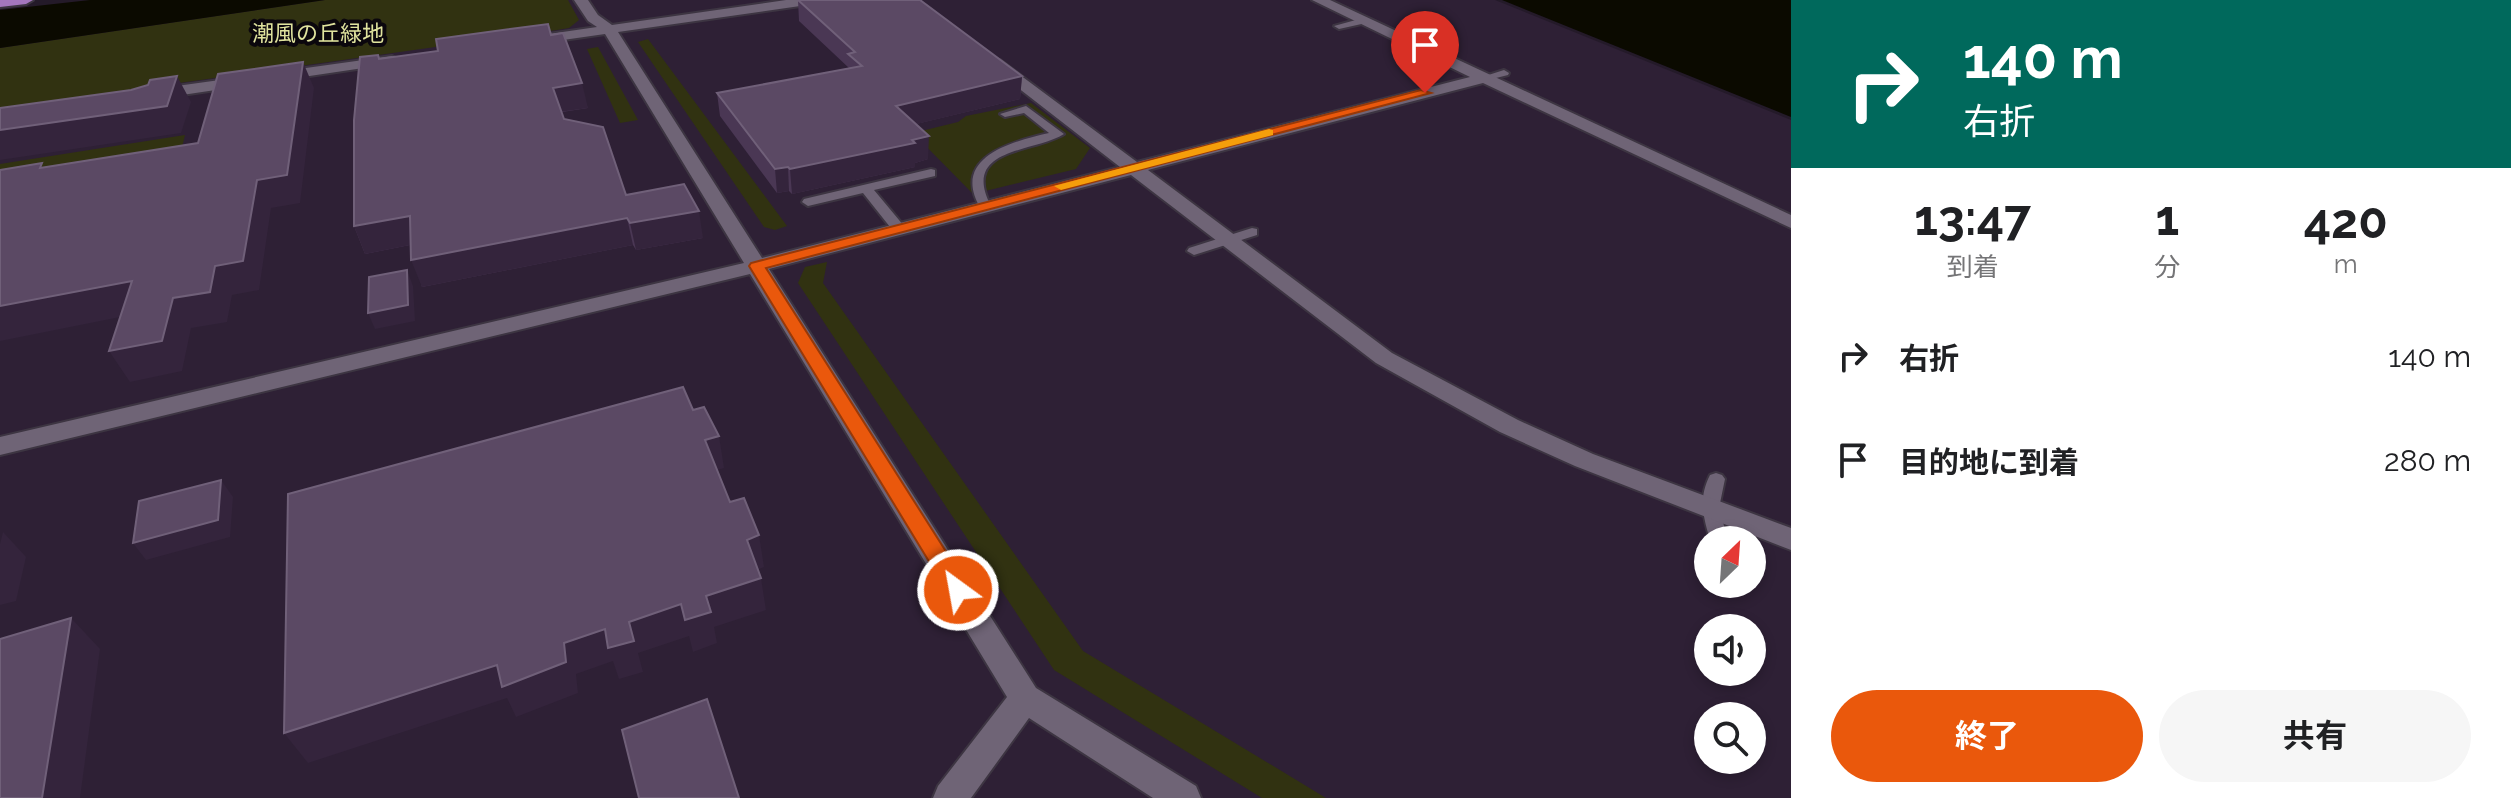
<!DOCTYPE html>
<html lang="ja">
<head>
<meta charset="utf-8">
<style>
  :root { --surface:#fff; --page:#f6f6f6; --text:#202124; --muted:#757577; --accent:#ea580c }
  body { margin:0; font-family:Raleway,"Noto Sans JP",sans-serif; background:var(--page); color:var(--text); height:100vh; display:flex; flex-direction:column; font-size:30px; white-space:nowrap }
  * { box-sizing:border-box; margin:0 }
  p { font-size:26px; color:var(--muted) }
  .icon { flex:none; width:44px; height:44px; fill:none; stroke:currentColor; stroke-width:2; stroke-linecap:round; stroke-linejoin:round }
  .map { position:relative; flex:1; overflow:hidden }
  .panel { display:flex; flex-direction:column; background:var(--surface); width:720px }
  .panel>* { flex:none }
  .guide { background:#00695c; color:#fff; overflow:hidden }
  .needle { width:52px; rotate:25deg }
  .buttons { position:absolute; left:1694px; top:526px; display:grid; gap:16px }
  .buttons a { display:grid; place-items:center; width:72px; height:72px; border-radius:50%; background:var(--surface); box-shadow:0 4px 12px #0003; font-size:40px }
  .pin { position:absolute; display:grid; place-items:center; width:68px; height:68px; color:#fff; margin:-82px -34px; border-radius:50% 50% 50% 0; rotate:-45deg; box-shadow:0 0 8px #0007 }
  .pin .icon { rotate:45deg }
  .me { position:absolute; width:88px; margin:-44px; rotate:328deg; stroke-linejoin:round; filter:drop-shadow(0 0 6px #0008) }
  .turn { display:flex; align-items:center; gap:28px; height:168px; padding:0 40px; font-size:36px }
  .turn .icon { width:104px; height:104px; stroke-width:2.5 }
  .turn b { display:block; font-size:56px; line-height:68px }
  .eta { display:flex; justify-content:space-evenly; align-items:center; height:136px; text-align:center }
  .eta b { font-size:48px; font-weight:700; line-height:56px }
  .primary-button { display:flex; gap:16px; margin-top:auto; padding:16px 40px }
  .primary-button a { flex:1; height:92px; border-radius:48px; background:var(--accent); color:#fff; font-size:32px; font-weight:700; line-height:92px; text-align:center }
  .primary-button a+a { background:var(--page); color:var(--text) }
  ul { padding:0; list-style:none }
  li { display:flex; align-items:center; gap:24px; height:104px; padding:0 40px }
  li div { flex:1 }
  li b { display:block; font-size:30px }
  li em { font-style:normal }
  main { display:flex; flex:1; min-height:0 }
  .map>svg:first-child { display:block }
  .built { fill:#2e2035; fill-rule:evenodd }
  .green { fill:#313211 }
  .water { fill:#0b0a00 }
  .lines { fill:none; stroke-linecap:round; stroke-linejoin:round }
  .service-casing { stroke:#3d3542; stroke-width:4 }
  .tertiary-casing { stroke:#3d3542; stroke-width:4 }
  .trunk-casing { stroke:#3d3542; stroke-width:4 }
  .service { fill:#6f6476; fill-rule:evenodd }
  .tertiary { fill:#6f6476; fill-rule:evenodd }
  .trunk { fill:#a476bd; fill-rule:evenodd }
  .wall { fill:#4a3754 }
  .shaded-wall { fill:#34243c }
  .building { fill:#5b4964; stroke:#706079; stroke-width:2 }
  .route { fill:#ea580c; stroke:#983908; stroke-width:2 }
  .slow { fill:#f59e0b }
  .labels { text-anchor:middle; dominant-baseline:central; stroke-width:8; stroke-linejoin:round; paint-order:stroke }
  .far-park-label { font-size:22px; fill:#e0e39e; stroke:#0b070d }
</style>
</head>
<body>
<main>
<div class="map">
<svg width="1791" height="798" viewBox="0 0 1791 798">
  <rect width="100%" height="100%" fill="#241a29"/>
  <!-- built -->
  <path class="built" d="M325,0H1495L1791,120V798H0V48ZM1708,540H1752V584H1708ZM1708,628H1752V672H1708ZM1708,716H1752V760H1708Z"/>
  <!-- green -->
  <g class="green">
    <polygon points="325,0 568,0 579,20 569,28 557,30 0,108 0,48"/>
    <polygon points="648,39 787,226 775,230 764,227 638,42"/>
    <polygon points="598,47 638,120 620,123 587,49"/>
    <polygon points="1031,103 1090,148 1076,169 973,194 913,133 958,122 966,116"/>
    <polygon points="185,135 176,172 0,200 0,164"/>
    <polygon points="827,262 823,283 1083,651 1326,798 1262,798 1054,670 798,283 805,267"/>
  </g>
  <!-- water -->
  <g class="water">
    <polygon points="90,0 325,0 0,48 0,10"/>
    <polygon points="1502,0 1791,0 1791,117"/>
  </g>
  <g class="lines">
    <defs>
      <g id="service">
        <polygon points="1363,18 1366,19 1366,23 1339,29 1334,26"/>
        <polygon points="1504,70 1509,73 1508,75 1484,81 1479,78"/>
        <path d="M1026,106L1064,134C1034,153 960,147 991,206L985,210L981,209C950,158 1010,142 1049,133L1024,113L1005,117L1000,114Z"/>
        <polygon points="931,169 935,170 935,176 874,190 904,226 904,232 894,232 863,193 808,206 802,202 804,199"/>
        <polygon points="1252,228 1257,229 1257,235 1194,255 1187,251 1189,248"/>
        <path d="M1716,473L1722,475L1725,479L1719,508L1728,540H1710C1703,515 1698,499 1710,475Z"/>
      </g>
      <g id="tertiary">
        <polygon points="574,0 588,0 598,15 612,25 786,0 821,0 814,4 618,32 762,258 1120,167 990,66 990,60 1000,60 1137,162 1470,77 1312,0 1330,0 1791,215 1791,228 1483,83 1148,170 1392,353 1518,420 1593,454 1791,528 1791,550 1575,466 1500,432 1376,363 1131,175 769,269 1036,688 1196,786 1201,798 1153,798 1029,718 971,798 933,798 938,786 1007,697 750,274 0,455 0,437 744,263 605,34 535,44 528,40 535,36 597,27 588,21"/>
        <polygon points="392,56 399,60 397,63 155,99 147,94 155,89"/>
      </g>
      <polygon id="trunk" points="0,0 33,0 26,4 0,7"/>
    </defs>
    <!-- service casing -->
    <use href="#service" class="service-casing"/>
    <!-- tertiary casing -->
    <use href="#tertiary" class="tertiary-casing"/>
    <!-- trunk casing -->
    <use href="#trunk" class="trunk-casing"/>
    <!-- service -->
    <use href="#service" class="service"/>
    <!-- tertiary -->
    <use href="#tertiary" class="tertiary"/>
    <!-- trunk -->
    <use href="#trunk" class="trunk"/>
  </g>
  <!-- wall -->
  <g class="wall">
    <polygon points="798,0 1022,76 1020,99 916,124 928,159 915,163 915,167 792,194 789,191 777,193 720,116 717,93 849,68 799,21"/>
    <polygon points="551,35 588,108 562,112 564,119 626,195 703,238 636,250 633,245 422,287 410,245 365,254 354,226 379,59"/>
  </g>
  <!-- shaded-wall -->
  <g class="shaded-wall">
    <polygon points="303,62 314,88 300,203 271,208 259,290 232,295 227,322 191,328 182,371 130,382 109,351 173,298 215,266 257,180"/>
    <polygon points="177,76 191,102 181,133 0,160 0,129"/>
    <polygon points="1022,76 1020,99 896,129 896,106"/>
    <polygon points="582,83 588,108 559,112 553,88"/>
    <polygon points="929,136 928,159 915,163 915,167 792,194 790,169"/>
    <polygon points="788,167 789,191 777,193 775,169"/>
    <polygon points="699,211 703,238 636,250 630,223"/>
    <polygon points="410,216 420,243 365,254 354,226"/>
    <polygon points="627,218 633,245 422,287 411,260"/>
    <polygon points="407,270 413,286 415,321 375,329 368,313"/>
    <polygon points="132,281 150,311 0,341 0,306"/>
    <polygon points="719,436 724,468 711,472 705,440"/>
    <polygon points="221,480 233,497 230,537 146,560 133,543"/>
    <polygon points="3,532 26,557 16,601 0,605 0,544"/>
    <polygon points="759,535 764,567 752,572 747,540"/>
    <polygon points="761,578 766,610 714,627 717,643 693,652 689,636 638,653 643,672 619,679 613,661 576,674 578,693 516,717 507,698 308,763 284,733"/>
    <polygon points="71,618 100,649 80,798 42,798"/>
  </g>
  <!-- building -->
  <g class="building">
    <polygon points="798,0 920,0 1022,76 896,106 929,136 912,140 915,143 790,169 788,167 775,169 717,93 862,66 848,54 855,52"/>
    <polygon points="548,24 551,35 563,33 582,83 553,88 564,119 603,127 626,195 684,184 699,211 630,223 627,218 411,260 410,216 354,226 354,120 360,57 378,55 379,59 438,51 436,39"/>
    <polygon points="303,62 287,175 257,180 243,261 215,266 210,292 173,298 162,341 109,351 132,281 0,306 0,170 42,163 40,168 198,143 218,74"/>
    <polygon points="177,76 167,106 0,130 0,108 131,90 148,85 150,80"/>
    <polygon points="407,270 408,305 368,313 369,277"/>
    <polygon points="683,387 693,410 704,407 719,436 705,440 730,502 744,498 759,535 747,540 761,578 706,596 711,612 685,620 681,604 629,622 634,641 608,648 605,629 564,643 566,662 502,687 497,665 284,733 288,494"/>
    <polygon points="221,480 218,520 133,543 139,501"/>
    <polygon points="71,618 42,798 0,798 0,639"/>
    <polygon points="707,699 739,798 639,798 622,730"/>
  </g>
  <!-- route -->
  <polygon class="route" points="1421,90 1431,93 766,268 966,583 969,590 966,596 958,599 950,596 749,266 751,263"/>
  <!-- slow -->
  <polygon class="slow" points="1269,129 1273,130 1273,135 1061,190 1054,186"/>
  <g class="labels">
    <!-- far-park labels -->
    <g class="far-park-label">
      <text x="318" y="33">潮風の丘緑地</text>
    </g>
  </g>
</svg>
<div class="buttons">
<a><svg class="needle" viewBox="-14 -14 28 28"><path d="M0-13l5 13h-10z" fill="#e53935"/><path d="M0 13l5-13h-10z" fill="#757577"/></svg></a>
<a><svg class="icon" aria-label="sound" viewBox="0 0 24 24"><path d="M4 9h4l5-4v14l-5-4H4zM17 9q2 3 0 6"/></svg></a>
<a><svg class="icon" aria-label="search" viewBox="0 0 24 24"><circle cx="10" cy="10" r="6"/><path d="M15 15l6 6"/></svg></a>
</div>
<div class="pin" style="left:1425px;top:93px;background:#d93025"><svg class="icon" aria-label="arrive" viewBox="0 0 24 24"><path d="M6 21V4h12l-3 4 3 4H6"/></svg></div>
<svg class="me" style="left:958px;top:590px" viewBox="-20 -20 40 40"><circle r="17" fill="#ea580c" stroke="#fff" stroke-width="3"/><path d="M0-11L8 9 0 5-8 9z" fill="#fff"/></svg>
</div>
<section class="panel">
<div class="guide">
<div class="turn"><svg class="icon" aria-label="right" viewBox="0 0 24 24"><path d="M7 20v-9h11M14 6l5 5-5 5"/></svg><div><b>140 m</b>右折</div></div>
</div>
<div class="eta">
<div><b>13:47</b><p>到着</p></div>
<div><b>1</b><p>分</p></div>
<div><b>420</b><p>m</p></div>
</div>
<ul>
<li><svg class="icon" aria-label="right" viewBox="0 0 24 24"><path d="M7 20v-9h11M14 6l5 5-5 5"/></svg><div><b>右折</b></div><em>140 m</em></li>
<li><svg class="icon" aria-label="arrive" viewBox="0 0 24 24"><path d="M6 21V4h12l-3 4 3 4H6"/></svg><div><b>目的地に到着</b></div><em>280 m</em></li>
</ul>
<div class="primary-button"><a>終了</a><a>共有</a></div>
</section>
</main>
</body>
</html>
